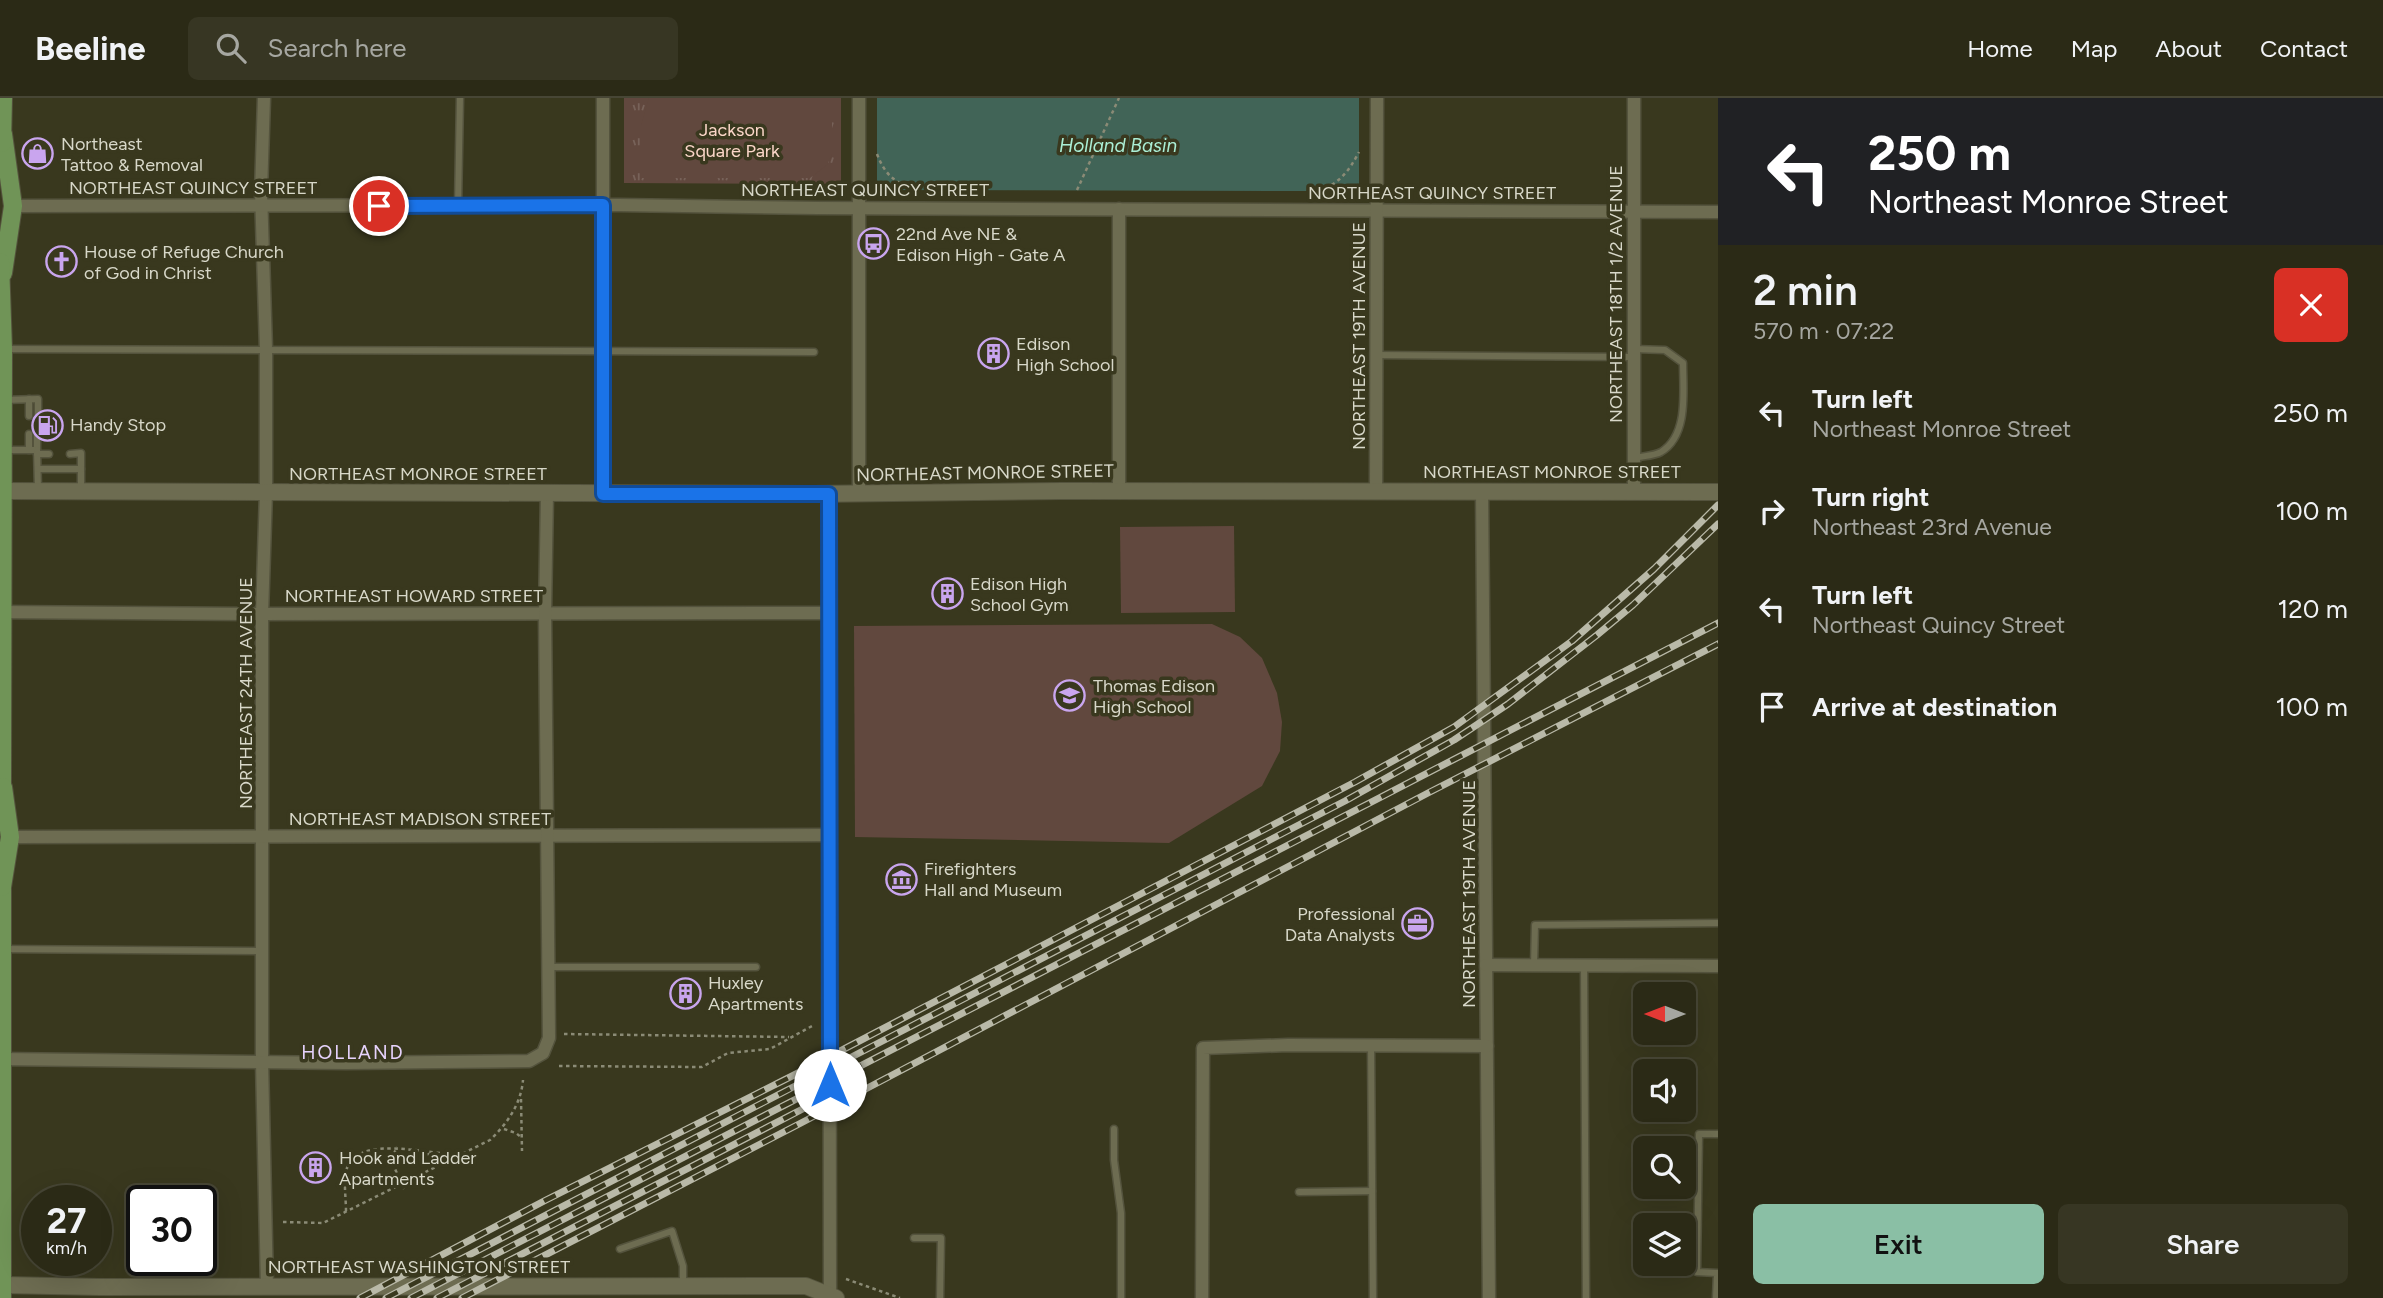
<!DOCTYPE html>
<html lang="en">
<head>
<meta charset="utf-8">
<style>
  :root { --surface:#2b2a16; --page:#373623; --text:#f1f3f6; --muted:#a6a7a1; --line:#474635; --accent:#8abfa5 }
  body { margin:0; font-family:Figtree,sans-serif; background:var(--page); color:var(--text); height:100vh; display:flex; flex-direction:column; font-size:26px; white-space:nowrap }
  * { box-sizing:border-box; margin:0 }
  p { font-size:23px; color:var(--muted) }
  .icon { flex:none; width:38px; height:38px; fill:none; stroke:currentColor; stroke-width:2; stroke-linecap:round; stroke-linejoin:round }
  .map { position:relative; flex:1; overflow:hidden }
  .details { display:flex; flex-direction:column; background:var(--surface); width:665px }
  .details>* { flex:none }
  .guide { background:#202124; color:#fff; overflow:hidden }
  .needle { width:46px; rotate:270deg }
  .tools { position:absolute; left:1633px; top:884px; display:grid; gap:14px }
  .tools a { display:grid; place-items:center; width:63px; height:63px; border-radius:10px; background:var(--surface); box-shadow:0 7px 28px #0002,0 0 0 2px var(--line); font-size:35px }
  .speed { position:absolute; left:21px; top:1087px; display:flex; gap:14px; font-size:35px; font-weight:700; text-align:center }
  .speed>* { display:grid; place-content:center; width:91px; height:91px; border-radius:50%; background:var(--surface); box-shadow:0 7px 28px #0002,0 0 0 2px var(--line); line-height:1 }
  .speed small { font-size:18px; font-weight:400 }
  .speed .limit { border:4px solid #111; border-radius:10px; background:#fff; color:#111 }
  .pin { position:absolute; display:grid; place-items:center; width:60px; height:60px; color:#fff; margin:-30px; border:4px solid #fff; border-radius:50%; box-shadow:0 2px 7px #0007 }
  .me { position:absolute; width:77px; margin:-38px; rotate:0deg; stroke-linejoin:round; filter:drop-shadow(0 0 5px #0008) }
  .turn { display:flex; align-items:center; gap:24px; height:147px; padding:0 35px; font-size:32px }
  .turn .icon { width:91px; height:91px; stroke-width:2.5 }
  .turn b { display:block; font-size:49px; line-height:60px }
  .round { display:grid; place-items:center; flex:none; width:74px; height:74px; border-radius:10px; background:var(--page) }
  .head { display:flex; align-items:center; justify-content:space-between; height:119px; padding:0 35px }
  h1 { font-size:42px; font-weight:600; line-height:52px }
  .action { display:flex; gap:14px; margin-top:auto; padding:14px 35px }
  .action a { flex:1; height:80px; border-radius:10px; background:var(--accent); color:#111; font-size:28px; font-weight:600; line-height:80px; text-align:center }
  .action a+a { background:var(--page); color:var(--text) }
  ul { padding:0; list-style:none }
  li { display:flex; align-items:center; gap:21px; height:98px; padding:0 35px }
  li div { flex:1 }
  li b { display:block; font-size:26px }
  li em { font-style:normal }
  header { display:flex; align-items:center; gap:42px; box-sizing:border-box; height:98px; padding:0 35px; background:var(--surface); border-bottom:2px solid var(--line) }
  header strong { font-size:33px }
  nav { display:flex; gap:38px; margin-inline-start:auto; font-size:24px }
  .search { width:490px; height:63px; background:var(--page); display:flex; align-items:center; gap:18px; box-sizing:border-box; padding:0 24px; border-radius:10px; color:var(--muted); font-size:26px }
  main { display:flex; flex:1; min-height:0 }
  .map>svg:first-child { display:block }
  .grass { fill:url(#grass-tufts) }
  .pitch { fill:#61483e }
  .water { fill:#416457 }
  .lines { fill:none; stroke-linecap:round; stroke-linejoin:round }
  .service-casing { stroke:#54533d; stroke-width:9 }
  .minor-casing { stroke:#54533d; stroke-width:15 }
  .tertiary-casing { stroke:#54533d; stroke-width:18 }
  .primary-casing { stroke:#54533d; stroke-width:20 }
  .path { stroke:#8b8b76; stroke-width:2.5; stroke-dasharray:3.5 3.5; stroke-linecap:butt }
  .service { stroke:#6d6c51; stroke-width:6 }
  .minor { stroke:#6d6c51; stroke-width:12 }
  .tertiary { stroke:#6d6c51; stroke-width:16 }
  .primary { stroke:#709457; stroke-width:18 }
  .rail-casing { stroke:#b9b9a8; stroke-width:7 }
  .rail { stroke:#39381e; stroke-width:4.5; stroke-dasharray:13; stroke-linecap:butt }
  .route-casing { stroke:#114b97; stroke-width:18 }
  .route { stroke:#1a73e8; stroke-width:12 }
  .labels { text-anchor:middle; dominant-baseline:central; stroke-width:7; stroke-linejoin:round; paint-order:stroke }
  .park-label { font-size:18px; fill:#fbd6c8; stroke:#39381e }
  .poi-label { font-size:18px; fill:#d8d8c9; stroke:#39381e; text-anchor:start }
  .street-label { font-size:18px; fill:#d8d8c9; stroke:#39381e }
  .water-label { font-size:19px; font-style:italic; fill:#abefd6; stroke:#39381e }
  .neighbourhood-label { font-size:19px; letter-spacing:2px; fill:#e6d2fc; stroke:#39381e }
</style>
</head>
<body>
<header>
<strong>Beeline</strong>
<div class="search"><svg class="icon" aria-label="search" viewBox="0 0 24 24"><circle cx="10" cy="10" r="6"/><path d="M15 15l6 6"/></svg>Search here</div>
<nav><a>Home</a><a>Map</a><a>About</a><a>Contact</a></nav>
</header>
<main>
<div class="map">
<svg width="1718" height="1200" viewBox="0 0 1718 1200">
  <defs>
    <pattern id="grass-tufts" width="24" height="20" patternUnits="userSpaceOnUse" patternTransform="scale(1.75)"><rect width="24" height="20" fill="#61483e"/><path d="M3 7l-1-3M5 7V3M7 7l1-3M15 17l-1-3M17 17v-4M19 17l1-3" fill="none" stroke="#776259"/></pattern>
  </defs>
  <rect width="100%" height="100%" fill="#39381e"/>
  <!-- grass -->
  <polygon class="grass" points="624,0 841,0 841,86 624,85"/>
  <!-- pitch -->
  <g class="pitch">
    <polygon points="649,0 832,0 832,56 827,67 810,80 641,80 641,28"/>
    <polygon points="1234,428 1235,514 1121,515 1120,429"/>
    <polygon points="1212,526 1240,539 1262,560 1277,595 1282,624 1280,653 1262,688 1169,745 855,739 854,528"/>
  </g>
  <!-- water -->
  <polygon class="water" points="877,0 1359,0 1359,91 1319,93 877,92"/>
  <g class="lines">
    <defs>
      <g id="service">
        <polyline points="458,108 460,0"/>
        <polyline points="4,251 814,254"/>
        <polyline points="1376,257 1633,259"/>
        <polyline points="29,301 29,318"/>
        <polyline points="4,302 38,301 38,318"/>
        <polyline points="29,336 29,352"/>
        <polyline points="5,352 37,352 37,336"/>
        <polyline points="37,352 38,391"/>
        <polyline points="37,356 49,356"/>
        <polyline points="70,356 81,355 81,391"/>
        <path d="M1634,360C1642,358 1654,358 1661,354C1689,337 1683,293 1683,265L1665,252L1634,251"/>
        <polyline points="38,371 81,371"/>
        <polyline points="2,851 263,853"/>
        <polyline points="1534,867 1535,827 1718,825"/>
        <polyline points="1584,868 1586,1200"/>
        <polyline points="548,869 756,869"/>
        <polyline points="1371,948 1373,1200"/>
        <polyline points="1114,1031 1114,1062 1121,1115 1121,1200"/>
        <polyline points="1299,1094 1372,1093"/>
        <polyline points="914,1140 941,1140 940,1200"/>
        <polyline points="620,1151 672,1133 683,1168 683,1187"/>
        <polyline points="1716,1200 1717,1175 1697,1174 1699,1036 1718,1036"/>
      </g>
      <g id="minor">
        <polyline points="264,0 261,94 266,251 266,394 262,516 262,964 267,1189"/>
        <polyline points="603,0 603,396"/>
        <polyline points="13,108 619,107 818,110 1718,114"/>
        <polyline points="1119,111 1119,393"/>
        <polyline points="1376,393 1377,0"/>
        <polyline points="1482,393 1489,1200"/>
        <polyline points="1634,393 1634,0"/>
        <polyline points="829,396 830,1200"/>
        <polyline points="859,396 859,0"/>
        <polyline points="0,514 248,516 829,515"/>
        <polyline points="10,739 830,737"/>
        <polyline points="1486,867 1718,868"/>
        <polyline points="0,961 346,965 529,963 543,955 549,940 545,515 547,395"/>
        <polyline points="1202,1200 1203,950 1288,947 1487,948"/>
      </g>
      <g id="tertiary">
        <polyline points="3,393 812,396 1062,393 1718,394"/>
        <polyline points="3,1187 100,1189 806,1188 836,1200"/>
      </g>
      <g id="primary">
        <polyline points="3,36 13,108 3,175"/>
        <polyline points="2,45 3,0"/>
        <polyline points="0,164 3,251 2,686 0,702"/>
        <polyline points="0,777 2,792 2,1200"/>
        <polyline points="2,789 10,739 3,689"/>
      </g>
    </defs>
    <!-- service casing -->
    <use href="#service" class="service-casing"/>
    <!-- minor casing -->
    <use href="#minor" class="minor-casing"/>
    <!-- tertiary casing -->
    <use href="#tertiary" class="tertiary-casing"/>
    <!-- primary casing -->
    <use href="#primary" class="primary-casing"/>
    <!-- path -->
    <g class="path">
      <path d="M877,56C885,77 895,85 916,92"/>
      <polyline points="1077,92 1119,0"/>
      <path d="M1319,93C1340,85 1349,73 1359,54"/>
      <polyline points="564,936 789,939"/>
      <polyline points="559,968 702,969 728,955 770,951 812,928"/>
      <polyline points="521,1001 522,1053"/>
      <polyline points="504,1031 516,1035 522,1040"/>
      <polyline points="376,1053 391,1062 404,1091"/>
      <polyline points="428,1055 433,1068"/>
      <polyline points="391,1062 397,1049"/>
      <path d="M346,1113C346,1100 343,1081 347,1070C360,1035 432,1058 459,1056"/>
      <path d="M283,1124L323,1125L490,1042C507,1026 521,1006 523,982"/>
      <polyline points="846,1181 900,1200"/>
    </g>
    <!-- service -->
    <use href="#service" class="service"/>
    <!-- minor -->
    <use href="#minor" class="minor"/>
    <!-- tertiary -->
    <use href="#tertiary" class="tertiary"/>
    <!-- primary -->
    <use href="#primary" class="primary"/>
    <defs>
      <g id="rail">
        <polyline points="840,965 1345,703 1454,642 1508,606 1597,537 1633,507 1718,426"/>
        <polyline points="360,1200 546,1102 800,974 1355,684 1454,629 1572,543 1654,471 1718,407"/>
        <polyline points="386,1200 799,986"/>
        <polyline points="411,1200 1718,525"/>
        <polyline points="437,1200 820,1002"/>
        <polyline points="462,1200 801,1025 1428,695 1718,546"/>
      </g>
    </defs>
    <!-- rail casing -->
    <use href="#rail" class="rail-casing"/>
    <!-- rail -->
    <use href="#rail" class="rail"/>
  </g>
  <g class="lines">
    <defs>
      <polyline id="route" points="379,108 603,107 603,396 829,396 830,987"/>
    </defs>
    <!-- route casing -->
    <use href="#route" class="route-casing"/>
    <!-- route -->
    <use href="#route" class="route"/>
  </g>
  <!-- icons -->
  <defs>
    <symbol id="shop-ring" viewBox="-11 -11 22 22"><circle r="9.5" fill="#39381e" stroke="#c9a5ee" stroke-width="1.5"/><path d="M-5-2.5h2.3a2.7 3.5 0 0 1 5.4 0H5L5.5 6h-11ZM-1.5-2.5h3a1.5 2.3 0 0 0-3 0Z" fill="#c9a5ee"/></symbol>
    <symbol id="bus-ring" viewBox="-11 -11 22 22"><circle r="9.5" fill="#39381e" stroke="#c9a5ee" stroke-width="1.5"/><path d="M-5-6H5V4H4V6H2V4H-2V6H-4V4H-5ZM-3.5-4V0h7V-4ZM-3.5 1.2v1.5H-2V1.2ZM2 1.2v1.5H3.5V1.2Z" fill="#c9a5ee"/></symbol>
    <symbol id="church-ring" viewBox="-11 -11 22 22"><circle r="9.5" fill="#39381e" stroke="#c9a5ee" stroke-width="1.5"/><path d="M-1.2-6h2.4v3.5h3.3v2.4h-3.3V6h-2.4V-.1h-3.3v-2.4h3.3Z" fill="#c9a5ee"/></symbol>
    <symbol id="building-ring" viewBox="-11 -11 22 22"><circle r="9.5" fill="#39381e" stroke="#c9a5ee" stroke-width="1.5"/><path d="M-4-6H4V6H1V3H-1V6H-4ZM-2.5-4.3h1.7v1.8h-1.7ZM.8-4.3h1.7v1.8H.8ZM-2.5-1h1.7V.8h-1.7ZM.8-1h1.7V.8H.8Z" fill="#c9a5ee"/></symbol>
    <symbol id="fuel-ring" viewBox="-11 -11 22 22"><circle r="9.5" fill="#39381e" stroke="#c9a5ee" stroke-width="1.5"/><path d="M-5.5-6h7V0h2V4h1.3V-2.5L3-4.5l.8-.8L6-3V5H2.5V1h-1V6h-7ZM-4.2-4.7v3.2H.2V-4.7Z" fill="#c9a5ee"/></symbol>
    <symbol id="school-ring" viewBox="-11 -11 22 22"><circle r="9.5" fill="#39381e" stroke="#c9a5ee" stroke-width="1.5"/><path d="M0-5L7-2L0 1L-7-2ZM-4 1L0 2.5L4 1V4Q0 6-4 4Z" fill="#c9a5ee"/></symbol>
    <symbol id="museum-ring" viewBox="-11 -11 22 22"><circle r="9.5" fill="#39381e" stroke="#c9a5ee" stroke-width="1.5"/><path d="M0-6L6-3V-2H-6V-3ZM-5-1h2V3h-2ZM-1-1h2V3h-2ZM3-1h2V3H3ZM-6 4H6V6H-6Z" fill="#c9a5ee"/></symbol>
    <symbol id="office-ring" viewBox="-11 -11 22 22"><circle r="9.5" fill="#39381e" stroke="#c9a5ee" stroke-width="1.5"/><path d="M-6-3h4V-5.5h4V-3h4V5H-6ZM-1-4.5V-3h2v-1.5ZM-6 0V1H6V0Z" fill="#c9a5ee"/></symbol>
  </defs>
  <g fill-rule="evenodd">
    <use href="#shop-ring" x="20" y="38" width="35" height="35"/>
    <use href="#bus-ring" x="856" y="128" width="35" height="35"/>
    <use href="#church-ring" x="44" y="146" width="35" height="35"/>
    <use href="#building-ring" x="976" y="238" width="35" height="35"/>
    <use href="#fuel-ring" x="30" y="310" width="35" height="35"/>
    <use href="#building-ring" x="930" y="478" width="35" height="35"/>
    <use href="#school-ring" x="1052" y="580" width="35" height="35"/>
    <use href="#museum-ring" x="884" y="764" width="35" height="35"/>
    <use href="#office-ring" x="1400" y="808" width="35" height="35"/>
    <use href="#building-ring" x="668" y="878" width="35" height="35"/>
    <use href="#building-ring" x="298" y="1052" width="35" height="35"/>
  </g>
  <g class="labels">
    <!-- park labels -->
    <g class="park-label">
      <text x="732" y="32">Jackson<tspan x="732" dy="21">Square Park</tspan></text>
    </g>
    <!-- poi labels -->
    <g class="poi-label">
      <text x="61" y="46">Northeast<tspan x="61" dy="21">Tattoo &amp; Removal</tspan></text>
      <text x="896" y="136">22nd Ave NE &amp;<tspan x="896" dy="21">Edison High - Gate A</tspan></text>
      <text x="84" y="154">House of Refuge Church<tspan x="84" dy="21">of God in Christ</tspan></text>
      <text x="1016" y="246">Edison<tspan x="1016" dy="21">High School</tspan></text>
      <text x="70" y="327">Handy Stop</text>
      <text x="970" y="486">Edison High<tspan x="970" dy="21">School Gym</tspan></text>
      <text x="1093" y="588">Thomas Edison<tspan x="1093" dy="21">High School</tspan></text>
      <text x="924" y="771">Firefighters<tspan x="924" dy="21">Hall and Museum</tspan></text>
      <text x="1395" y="816" text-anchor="end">Professional<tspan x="1395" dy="21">Data Analysts</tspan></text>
      <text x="708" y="885">Huxley<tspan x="708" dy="21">Apartments</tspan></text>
      <text x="339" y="1060">Hook and Ladder<tspan x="339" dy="21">Apartments</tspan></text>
    </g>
    <!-- street labels -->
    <g class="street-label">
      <text x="193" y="90">NORTHEAST QUINCY STREET</text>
      <text x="865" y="92">NORTHEAST QUINCY STREET</text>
      <text x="1432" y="95">NORTHEAST QUINCY STREET</text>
      <text transform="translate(1616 196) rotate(-90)">NORTHEAST 18TH 1/2 AVENUE</text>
      <text transform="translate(1359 238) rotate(-90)">NORTHEAST 19TH AVENUE</text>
      <text x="1552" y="374">NORTHEAST MONROE STREET</text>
      <text transform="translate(985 375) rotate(-1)">NORTHEAST MONROE STREET</text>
      <text x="418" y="376">NORTHEAST MONROE STREET</text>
      <text x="414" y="498">NORTHEAST HOWARD STREET</text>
      <text transform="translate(246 595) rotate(-90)">NORTHEAST 24TH AVENUE</text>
      <text x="420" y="721">NORTHEAST MADISON STREET</text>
      <text transform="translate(1469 796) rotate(-90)">NORTHEAST 19TH AVENUE</text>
      <text x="419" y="1169">NORTHEAST WASHINGTON STREET</text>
    </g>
    <!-- water labels -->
    <g class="water-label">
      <text x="1118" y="47">Holland Basin</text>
    </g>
    <!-- neighbourhood labels -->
    <g class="neighbourhood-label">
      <text x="353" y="954">HOLLAND</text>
    </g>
  </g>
</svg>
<div class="tools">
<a><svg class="needle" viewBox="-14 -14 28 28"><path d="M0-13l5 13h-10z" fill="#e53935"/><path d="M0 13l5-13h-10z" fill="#a6a7a1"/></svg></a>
<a><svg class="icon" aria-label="sound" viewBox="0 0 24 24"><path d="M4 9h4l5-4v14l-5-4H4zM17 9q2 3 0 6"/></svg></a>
<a><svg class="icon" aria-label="search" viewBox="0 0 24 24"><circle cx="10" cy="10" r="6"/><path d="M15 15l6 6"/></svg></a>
<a><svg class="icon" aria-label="layers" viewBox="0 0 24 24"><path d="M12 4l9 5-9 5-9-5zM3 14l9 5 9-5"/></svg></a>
</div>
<div class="speed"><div>27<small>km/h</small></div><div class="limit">30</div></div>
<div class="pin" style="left:379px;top:108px;background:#d93025"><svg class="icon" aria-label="arrive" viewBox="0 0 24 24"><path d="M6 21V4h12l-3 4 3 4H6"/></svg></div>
<svg class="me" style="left:830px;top:987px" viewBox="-20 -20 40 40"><circle r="19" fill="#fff"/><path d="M0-13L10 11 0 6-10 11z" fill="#1a73e8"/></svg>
</div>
<section class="details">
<div class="guide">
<div class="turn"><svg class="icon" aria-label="left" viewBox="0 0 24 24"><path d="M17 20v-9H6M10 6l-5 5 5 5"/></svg><div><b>250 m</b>Northeast Monroe Street</div></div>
</div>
<div class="head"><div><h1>2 min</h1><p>570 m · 07:22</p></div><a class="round" style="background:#d93025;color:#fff"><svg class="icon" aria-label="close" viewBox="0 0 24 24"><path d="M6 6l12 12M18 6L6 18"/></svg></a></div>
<ul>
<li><svg class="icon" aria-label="left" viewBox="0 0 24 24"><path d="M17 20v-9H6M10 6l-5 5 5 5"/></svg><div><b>Turn left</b><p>Northeast Monroe Street</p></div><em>250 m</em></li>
<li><svg class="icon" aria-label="right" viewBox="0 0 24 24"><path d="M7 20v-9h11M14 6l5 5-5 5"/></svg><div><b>Turn right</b><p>Northeast 23rd Avenue</p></div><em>100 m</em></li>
<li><svg class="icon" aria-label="left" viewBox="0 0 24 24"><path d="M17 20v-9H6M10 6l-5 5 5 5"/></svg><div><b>Turn left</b><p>Northeast Quincy Street</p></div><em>120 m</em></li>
<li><svg class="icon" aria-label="arrive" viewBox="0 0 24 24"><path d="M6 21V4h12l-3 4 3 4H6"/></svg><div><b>Arrive at destination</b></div><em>100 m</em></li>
</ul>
<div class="action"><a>Exit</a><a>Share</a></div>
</section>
</main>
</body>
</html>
